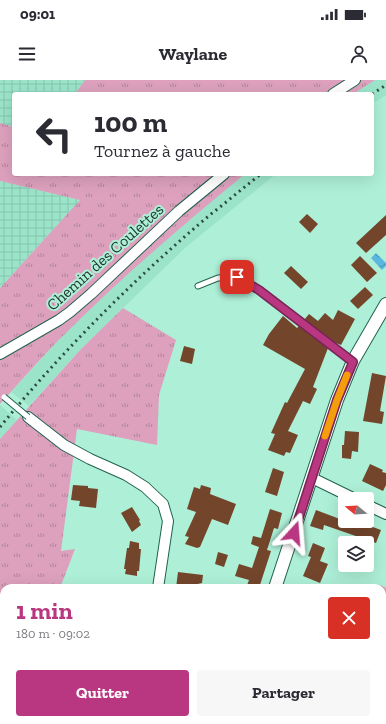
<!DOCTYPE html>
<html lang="fr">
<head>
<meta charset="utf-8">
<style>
  :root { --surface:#fff; --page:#f7f7f7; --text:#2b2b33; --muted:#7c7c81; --accent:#b93781 }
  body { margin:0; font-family:"Zilla Slab",serif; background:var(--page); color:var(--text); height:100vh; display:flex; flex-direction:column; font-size:15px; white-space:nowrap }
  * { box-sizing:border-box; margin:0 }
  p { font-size:13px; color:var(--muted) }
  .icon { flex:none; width:22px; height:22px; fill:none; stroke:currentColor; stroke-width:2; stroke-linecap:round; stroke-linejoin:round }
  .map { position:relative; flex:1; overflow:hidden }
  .side { position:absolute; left:0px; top:504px; width:386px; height:140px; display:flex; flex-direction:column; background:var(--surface); border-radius:12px 12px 0 0; box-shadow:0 4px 16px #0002 }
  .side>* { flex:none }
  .banner { position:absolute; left:12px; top:12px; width:362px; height:84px; border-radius:4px; box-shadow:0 4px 16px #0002; background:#fff; color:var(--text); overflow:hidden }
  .needle { width:26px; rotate:288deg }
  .buttons { position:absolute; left:338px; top:412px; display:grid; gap:8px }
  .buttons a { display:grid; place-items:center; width:36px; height:36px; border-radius:4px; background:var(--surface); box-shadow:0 4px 16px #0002; font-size:20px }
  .pin { position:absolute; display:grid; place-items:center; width:34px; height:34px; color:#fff; margin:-17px; border-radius:8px; box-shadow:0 2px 6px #0006 }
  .me { position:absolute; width:44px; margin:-22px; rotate:19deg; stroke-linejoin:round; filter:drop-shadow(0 0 3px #0008) }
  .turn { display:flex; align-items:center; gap:14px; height:84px; padding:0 16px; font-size:18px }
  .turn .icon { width:52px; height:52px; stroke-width:2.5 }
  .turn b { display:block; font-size:28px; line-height:34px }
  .round { display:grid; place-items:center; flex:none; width:42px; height:42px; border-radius:4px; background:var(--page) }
  .head { display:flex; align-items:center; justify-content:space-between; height:68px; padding:0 16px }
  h1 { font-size:24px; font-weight:700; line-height:30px; color:var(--accent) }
  .action { display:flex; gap:8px; margin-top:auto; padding:8px 16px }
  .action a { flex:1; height:46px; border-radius:4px; background:var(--accent); color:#fff; font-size:16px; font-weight:700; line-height:46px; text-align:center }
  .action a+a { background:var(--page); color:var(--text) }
  .status { display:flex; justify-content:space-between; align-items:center; height:28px; padding:0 20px; background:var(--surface); direction:ltr }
  .status svg { height:11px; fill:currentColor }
  header { display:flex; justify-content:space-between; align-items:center; height:52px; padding:0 16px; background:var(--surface); font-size:18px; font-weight:700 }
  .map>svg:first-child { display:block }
  .built { fill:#9be4ca }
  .industrial { fill:url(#industrial-grid) }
  .grass { fill:url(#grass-tufts) }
  .water { fill:url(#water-waves) }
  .building { fill:#73462c }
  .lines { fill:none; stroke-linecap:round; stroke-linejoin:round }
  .service-casing { stroke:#22634f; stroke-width:7 }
  .minor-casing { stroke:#22634f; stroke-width:12 }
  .tertiary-casing { stroke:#22634f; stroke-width:14 }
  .service { stroke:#fff; stroke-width:5 }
  .minor { stroke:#fff; stroke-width:10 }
  .tertiary { stroke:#fff; stroke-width:12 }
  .rail { stroke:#2e4d42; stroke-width:3; stroke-dasharray:2 4; stroke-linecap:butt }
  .service-bridge-casing { stroke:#22634f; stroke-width:7; stroke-linecap:butt }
  .service-bridge { stroke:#fff; stroke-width:5 }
  .route-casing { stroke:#782454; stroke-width:10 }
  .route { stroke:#b93781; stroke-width:7 }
  .slow { stroke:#f59e0b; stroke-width:7 }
  .labels { text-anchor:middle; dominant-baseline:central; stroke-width:4; stroke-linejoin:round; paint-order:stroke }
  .street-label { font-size:16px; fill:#1a342b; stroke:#aeefd7 }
</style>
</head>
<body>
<div class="status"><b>09:01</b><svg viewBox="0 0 49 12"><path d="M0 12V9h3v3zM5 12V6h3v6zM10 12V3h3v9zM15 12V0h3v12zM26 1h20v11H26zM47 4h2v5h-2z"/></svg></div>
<header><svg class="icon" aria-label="menu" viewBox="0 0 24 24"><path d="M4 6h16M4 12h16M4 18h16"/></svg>Waylane<svg class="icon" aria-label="person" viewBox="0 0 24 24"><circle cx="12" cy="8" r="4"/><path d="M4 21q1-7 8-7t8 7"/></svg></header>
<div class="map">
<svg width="386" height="644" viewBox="0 0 386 644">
  <defs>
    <pattern id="industrial-grid" width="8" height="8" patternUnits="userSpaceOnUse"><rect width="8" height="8" fill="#9be4ca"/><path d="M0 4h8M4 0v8" fill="none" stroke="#85c4ae"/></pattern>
    <pattern id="grass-tufts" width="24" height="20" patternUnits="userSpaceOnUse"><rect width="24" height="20" fill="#dda1bd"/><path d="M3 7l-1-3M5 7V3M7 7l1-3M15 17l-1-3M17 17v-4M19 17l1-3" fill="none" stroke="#b2849a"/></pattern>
    <pattern id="water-waves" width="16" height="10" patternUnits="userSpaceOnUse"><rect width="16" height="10" fill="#59b7e0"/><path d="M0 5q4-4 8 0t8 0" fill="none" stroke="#4996b6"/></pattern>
  </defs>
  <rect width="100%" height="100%" fill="#aeefd7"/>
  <!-- built -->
  <g class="built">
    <polygon points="375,0 386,0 386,15 372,24 372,14 353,14"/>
    <polygon points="245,94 276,94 186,167 81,269 29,326 11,312 67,251 131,190 199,131"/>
    <polygon points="0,325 17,340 0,359"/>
  </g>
  <!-- industrial -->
  <g class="industrial">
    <polygon points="0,0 85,0 75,14 14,14 14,47 0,43"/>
    <polygon points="0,101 80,120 0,208"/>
  </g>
  <!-- grass -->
  <g class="grass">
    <polygon points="85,0 375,0 353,14 75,14"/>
    <path d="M0,43L14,47V94H245C184,144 124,195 68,251C44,274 22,300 0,324V208L80,120L0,101Z"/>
    <polygon points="123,228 176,260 159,315 157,365 77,349 61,471 75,469 60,508 4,508 4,640 16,640 15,644 0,644 0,359 81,269"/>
    <polygon points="380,505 386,508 386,644 330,644 331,640 382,640 382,508 379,508"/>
  </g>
  <!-- water -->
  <polygon class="water" points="376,173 386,183 386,186 382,190 371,178"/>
  <!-- building -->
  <g class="building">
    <polygon points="307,134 318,144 310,153 299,142"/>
    <polygon points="386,135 386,155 366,173 356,163"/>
    <polygon points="360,176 377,193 367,202 351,185"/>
    <polygon points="291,186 308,202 301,209 284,193"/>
    <polygon points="365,207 373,215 358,229 350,221"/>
    <polygon points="338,230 355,239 341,265 333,262 304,240 309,234 318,241 325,233 333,240"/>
    <polygon points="283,236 297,248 299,246 328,268 313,307 317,309 310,324 303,321 288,351 298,355 290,373 286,372 284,376 268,370 275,354 271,353 285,322 287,323 305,289 263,265 269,254"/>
    <polygon points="184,266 195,269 192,284 180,281"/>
    <polygon points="372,293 386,296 380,331 384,332 382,344 363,341"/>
    <polygon points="345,351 359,352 358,372 352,371 351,379 342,378 342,365 344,365"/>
    <polygon points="370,384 383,390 382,392 386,393 386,405 383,411 362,401"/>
    <polygon points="273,388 284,392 277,416 265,412"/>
    <polygon points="73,405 88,406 88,408 98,409 96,428 79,426 80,421 71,420"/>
    <polygon points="201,405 211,408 210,414 236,424 228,445 212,439 200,467 197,468 185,464 189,457 185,456 196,432 187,429 194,407 200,409"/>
    <polygon points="132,427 140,440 139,441 141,445 132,452 121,433"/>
    <polygon points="270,429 282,433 278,449 274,448 267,470 271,471 259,508 246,508 249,500 235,496 239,484 252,488 259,467 251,464 253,456 261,458"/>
    <polygon points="316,430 345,441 362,441 362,443 381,450 376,463 324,445 323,450 310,446"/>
    <polygon points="130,461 139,463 139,469 141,469 139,491 137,491 137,496 125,494 126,489 124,489 127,468 129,468"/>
    <polygon points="313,463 325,468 320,481 328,484 320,503 303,496 311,477 308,476"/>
    <polygon points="218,472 228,475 224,487 215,484"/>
    <polygon points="178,492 203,495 202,503 180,508 176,508"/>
  </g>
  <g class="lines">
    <defs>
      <polyline id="service" points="198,206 218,198 237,197 259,210 352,281"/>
      <g id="minor">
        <polyline points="333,14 355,0"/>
        <polyline points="0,274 59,240 70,232 91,214 179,131 224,94"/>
        <polyline points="28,337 64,365 90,379 126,395 145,407 163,424 168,441 158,508"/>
        <polyline points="312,398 355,419"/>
        <polyline points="367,425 386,434"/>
      </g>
      <g id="tertiary">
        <polyline points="275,508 337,320 353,281 386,224"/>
        <polyline points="223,644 225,640"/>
      </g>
    </defs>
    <!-- service casing -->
    <use href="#service" class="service-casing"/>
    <!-- minor casing -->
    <use href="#minor" class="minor-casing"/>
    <!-- tertiary casing -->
    <use href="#tertiary" class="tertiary-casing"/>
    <!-- service -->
    <use href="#service" class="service"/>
    <!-- minor -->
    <use href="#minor" class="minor"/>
    <!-- tertiary -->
    <use href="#tertiary" class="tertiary"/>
    <!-- rail -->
    <g class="rail">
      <polyline points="372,14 386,5"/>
      <path d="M0,347C64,269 134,199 211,134C228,121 244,107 261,94"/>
    </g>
    <defs>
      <polyline id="service-bridge" points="4,317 28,337"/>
    </defs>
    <!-- service-bridge casing -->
    <use href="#service-bridge" class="service-bridge-casing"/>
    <!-- service-bridge -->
    <use href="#service-bridge" class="service-bridge"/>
  </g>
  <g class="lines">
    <defs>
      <polyline id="route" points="237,197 259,210 353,282 337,320 294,453"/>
    </defs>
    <!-- route casing -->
    <use href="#route" class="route-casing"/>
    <!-- route -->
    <use href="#route" class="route"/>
    <!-- slow -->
    <polyline class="slow" points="325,356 337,320 347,295"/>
  </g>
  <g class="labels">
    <!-- street labels -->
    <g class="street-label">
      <text transform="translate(105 177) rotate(-42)">Chemin des Coulettes</text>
    </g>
  </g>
</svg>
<div class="buttons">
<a><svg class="needle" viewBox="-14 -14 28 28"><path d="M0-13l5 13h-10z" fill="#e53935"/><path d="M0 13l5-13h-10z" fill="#7c7c81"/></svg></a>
<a><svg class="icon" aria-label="layers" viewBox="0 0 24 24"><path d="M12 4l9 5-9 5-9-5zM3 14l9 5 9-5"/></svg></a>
</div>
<div class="pin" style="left:237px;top:197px;background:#d93025"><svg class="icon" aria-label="arrive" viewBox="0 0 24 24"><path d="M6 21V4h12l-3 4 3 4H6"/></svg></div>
<svg class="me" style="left:294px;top:453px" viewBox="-20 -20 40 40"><path d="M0-17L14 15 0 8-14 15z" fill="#b93781" stroke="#fff" stroke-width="4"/></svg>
<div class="banner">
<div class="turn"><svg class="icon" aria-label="left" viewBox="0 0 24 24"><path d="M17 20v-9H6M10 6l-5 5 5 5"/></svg><div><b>100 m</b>Tournez à gauche</div></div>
</div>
<section class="side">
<div class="head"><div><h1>1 min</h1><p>180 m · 09:02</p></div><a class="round" style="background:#d93025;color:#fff"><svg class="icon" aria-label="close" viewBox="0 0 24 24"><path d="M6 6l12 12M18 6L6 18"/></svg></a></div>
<div class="action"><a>Quitter</a><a>Partager</a></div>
</section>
</div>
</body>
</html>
